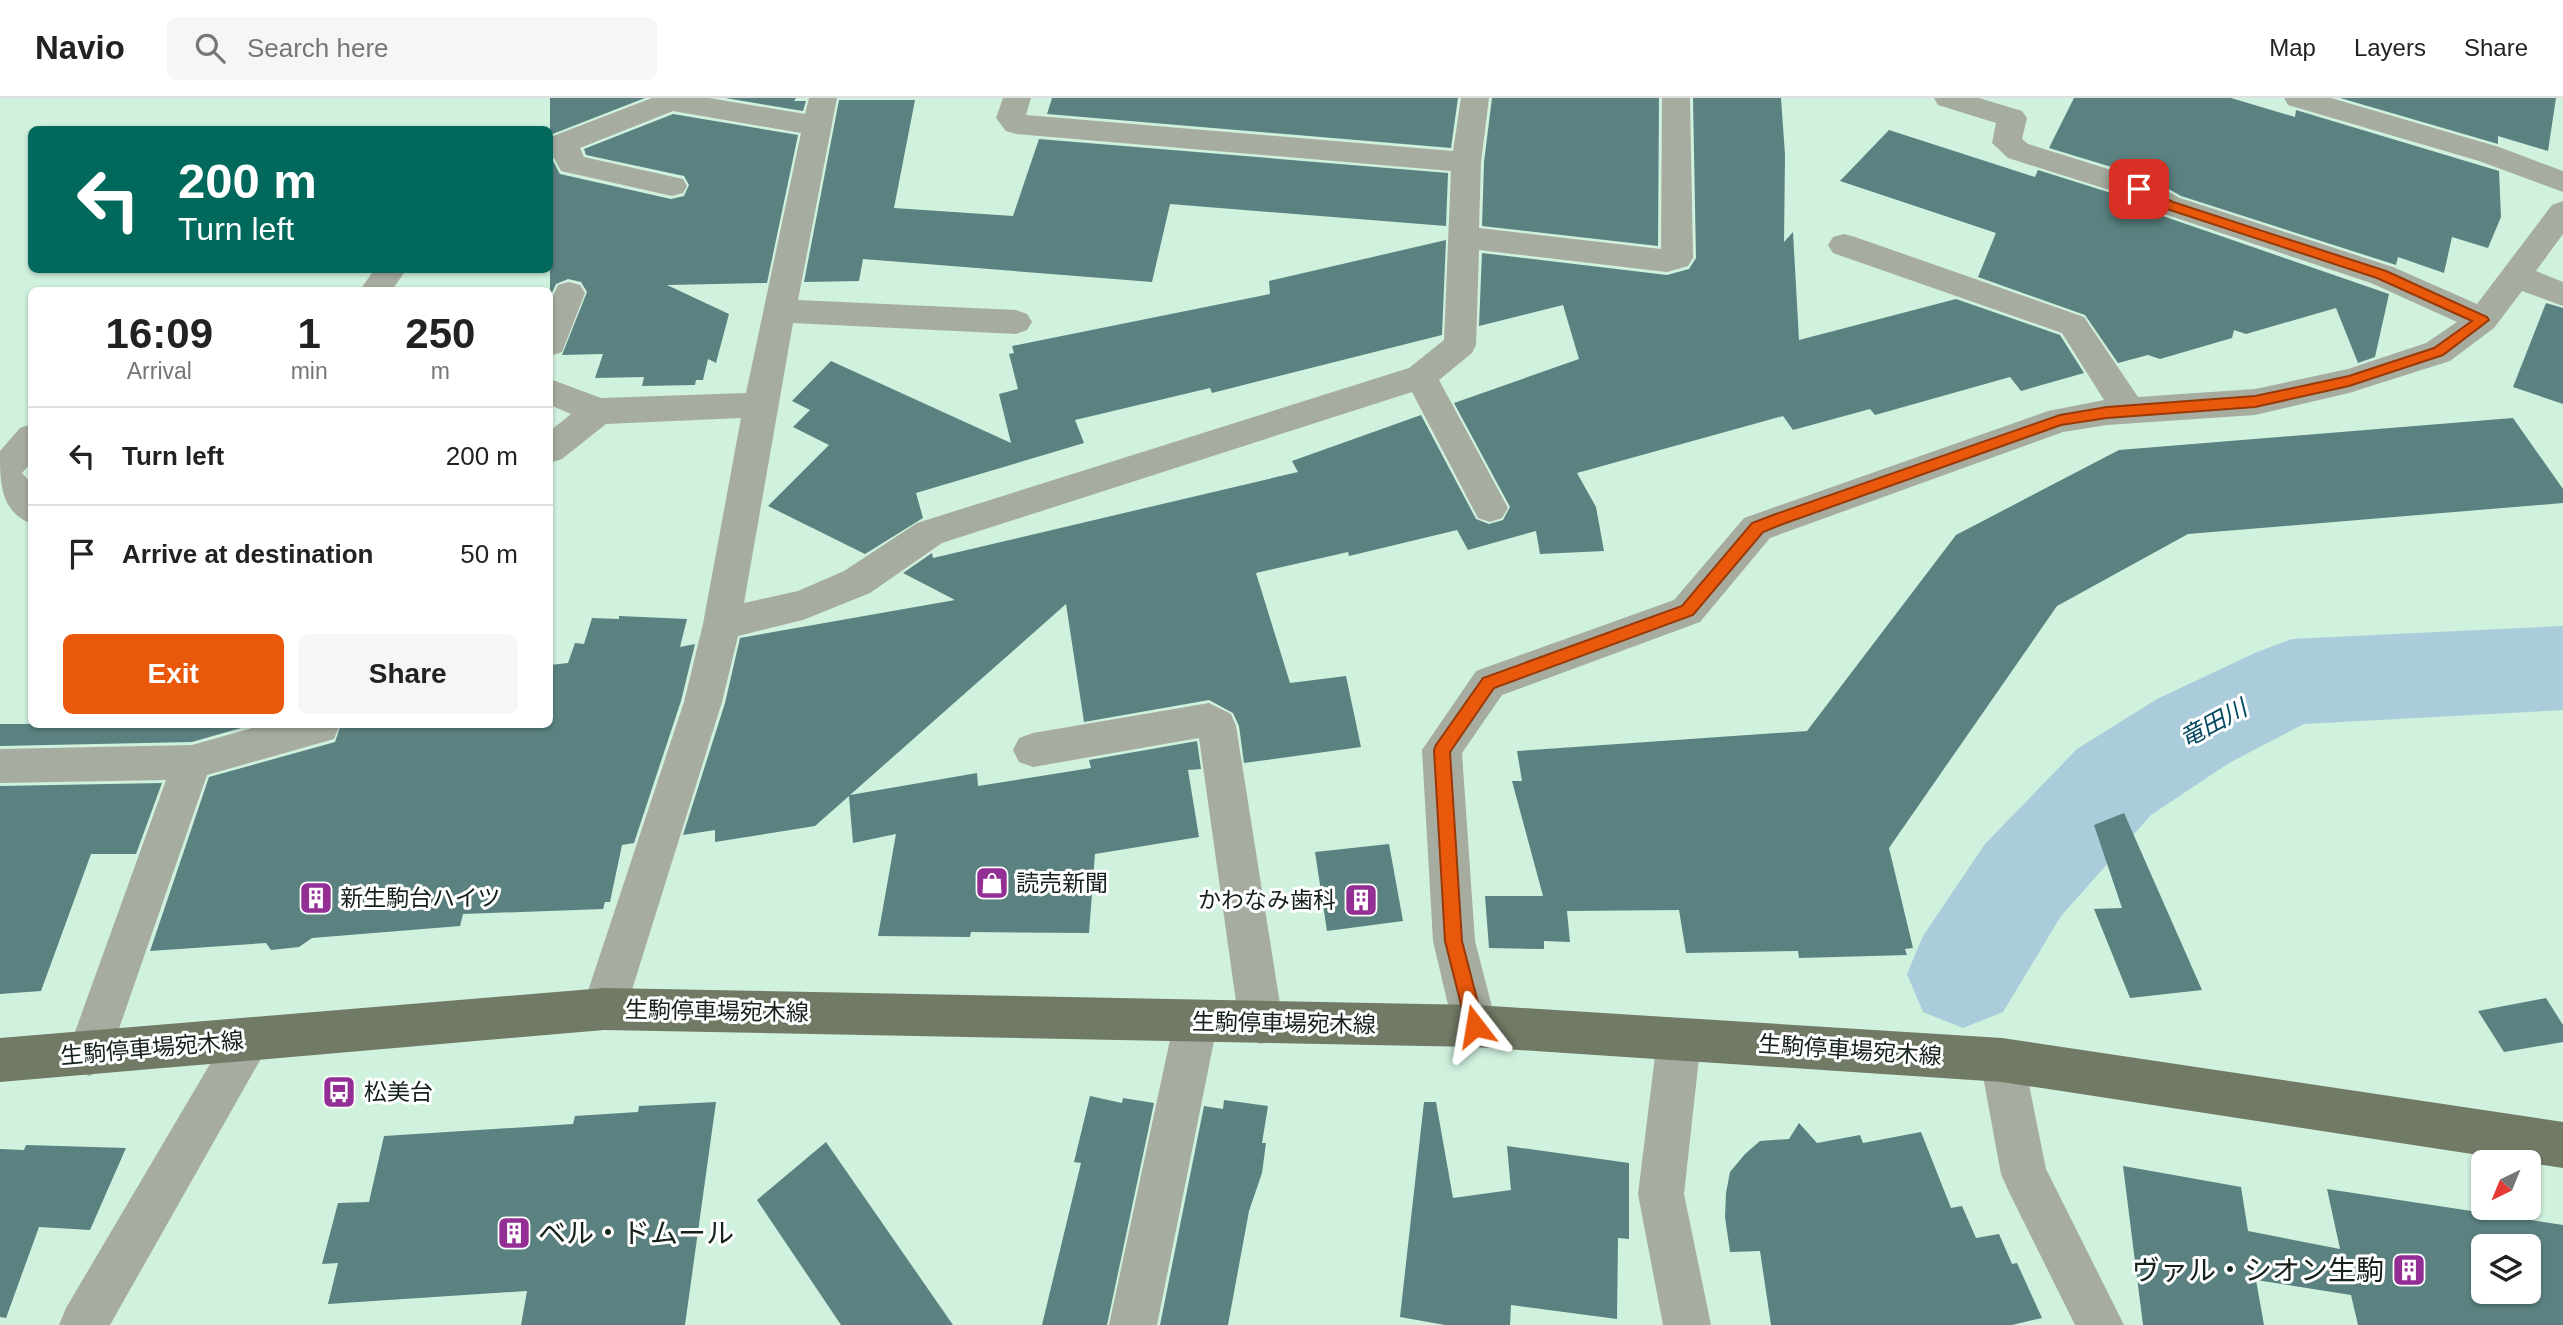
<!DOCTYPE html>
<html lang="en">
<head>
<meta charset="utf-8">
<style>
  :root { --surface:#fff; --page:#f6f6f6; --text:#222; --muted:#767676; --line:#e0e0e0; --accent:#ea580c }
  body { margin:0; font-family:Helvetica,"Noto Sans JP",sans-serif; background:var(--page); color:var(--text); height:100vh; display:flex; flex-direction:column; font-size:26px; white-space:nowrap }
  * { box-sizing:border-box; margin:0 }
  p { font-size:23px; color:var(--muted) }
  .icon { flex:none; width:38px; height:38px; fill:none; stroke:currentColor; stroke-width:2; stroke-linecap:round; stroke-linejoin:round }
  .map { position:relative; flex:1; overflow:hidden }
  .panel { position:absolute; left:28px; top:189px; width:525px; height:441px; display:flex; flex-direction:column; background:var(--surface); border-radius:10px; box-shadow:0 2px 5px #0004 }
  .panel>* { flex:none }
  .top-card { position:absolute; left:28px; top:28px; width:525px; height:147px; border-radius:10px; box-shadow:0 2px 5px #0004; background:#00695c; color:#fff; overflow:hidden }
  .needle { width:46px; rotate:223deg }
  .fabs { position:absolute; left:2471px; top:1052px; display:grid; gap:14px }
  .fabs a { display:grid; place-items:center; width:70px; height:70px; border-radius:10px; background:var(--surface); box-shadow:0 2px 5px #0004; font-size:35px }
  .pin { position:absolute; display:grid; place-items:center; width:60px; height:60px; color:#fff; margin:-30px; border-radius:14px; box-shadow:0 4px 10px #0006 }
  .me { position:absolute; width:77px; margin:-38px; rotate:346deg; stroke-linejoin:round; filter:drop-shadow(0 0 5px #0008) }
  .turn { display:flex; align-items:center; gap:24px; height:147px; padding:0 35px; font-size:32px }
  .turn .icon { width:91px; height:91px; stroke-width:2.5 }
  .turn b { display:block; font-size:49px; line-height:60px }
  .eta { display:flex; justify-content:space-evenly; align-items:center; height:119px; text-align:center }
  .eta b { font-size:42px; font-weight:600; line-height:49px }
  .action { display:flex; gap:14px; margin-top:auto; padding:14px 35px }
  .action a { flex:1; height:80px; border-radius:10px; background:var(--accent); color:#fff; font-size:28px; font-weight:600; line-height:80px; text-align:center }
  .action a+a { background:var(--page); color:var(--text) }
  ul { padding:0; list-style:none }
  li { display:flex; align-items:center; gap:21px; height:98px; padding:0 35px; border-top:2px solid var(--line) }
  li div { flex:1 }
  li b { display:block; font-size:26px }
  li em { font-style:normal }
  header { display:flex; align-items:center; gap:42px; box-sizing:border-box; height:98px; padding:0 35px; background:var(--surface); border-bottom:2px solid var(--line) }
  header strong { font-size:33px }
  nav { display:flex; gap:38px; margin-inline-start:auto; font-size:24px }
  .search { width:490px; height:63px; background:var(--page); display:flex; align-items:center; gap:18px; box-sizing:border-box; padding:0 24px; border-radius:10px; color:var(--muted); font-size:26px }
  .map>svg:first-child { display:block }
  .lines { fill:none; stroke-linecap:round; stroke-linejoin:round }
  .river { fill:#abccda; fill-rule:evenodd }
  .building { fill:#5b8281; fill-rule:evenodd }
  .minor { fill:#a7aca0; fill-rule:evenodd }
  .major { fill:#717a65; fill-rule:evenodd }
  .route { fill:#ea580c; stroke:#983908; stroke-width:2 }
  .labels { text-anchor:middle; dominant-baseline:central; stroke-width:6; stroke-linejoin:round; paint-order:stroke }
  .poi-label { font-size:23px; fill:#15221b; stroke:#fff; text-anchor:start }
  .street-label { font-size:23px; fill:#15221b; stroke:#fff }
  .water-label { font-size:24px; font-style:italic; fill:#01475d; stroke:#fff }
  .near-poi-label { font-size:28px; fill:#15221b; stroke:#fff; text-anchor:start }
</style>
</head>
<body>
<header>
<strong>Navio</strong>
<div class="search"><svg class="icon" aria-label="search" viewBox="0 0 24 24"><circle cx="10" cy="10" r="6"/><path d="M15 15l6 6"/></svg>Search here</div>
<nav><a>Map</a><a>Layers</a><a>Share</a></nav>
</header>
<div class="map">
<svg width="2563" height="1227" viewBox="0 0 2563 1227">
  <rect width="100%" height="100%" fill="#cff1de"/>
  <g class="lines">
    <!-- river -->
    <polygon class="river" points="2563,528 2563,612 2304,626 2229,665 2151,717 2061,818 2003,914 1963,930 1923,914 1907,876 1923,838 1985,746 2077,651 2157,601 2257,554 2292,541"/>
  </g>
  <!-- building -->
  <g class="building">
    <polygon points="550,0 645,0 550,37"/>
    <polygon points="725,0 796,0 794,3 806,3 803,13"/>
    <polygon points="1052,0 1458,0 1451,50 1047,16"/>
    <polygon points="1492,0 1659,0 1658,148 1482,128 1484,64"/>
    <polygon points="1693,0 1781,0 1785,57 1784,144 1793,134 1799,242 1956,201 2060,237 2084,275 2021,293 2010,279 1875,317 1870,311 1793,332 1783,318 1577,375 1596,409 1604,453 1540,456 1536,433 1468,452 1457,432 1349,458 1348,454 1256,475 1290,585 1346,578 1361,649 1244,665 1239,628 1233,615 1209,602 1084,624 1066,506 850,697 977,675 978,688 1091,670 1089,662 1197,643 1201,671 1188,672 1199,739 1095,756 1089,835 971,834 970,839 878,838 896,736 853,745 849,698 815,728 715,744 715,732 683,737 725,605 740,540 955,502 903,475 932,455 933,460 1298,374 1292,363 1421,317 1476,421 1489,426 1503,422 1510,409 1454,305 1579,261 1563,207 1479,228 1482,155 1667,177 1689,171 1696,160"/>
    <polygon points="2074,0 2231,0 2295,19 2296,12 2499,73 2501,119 2488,150 2452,139 2444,175 2398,159 2396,167 2181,98 2151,81 2049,50"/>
    <polygon points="2340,0 2556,0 2548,53 2498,38 2498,46"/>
    <polygon points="839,2 915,2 894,110 1013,118 1039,41 1448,75 1446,128 1170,106 1152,184 863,161 859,183 804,184"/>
    <polygon points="673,16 798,37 767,185 667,187 729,216 716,265 708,261 703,282 696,282 695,287 642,288 644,279 595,280 603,256 562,257 587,194 581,184 568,181 556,186 550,199 550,63 553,63 560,76 671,101 684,98 689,87 684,78 586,57 584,51"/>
    <polygon points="1889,32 2035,79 2038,72 2127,100 2157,116 2389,196 2375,259 2358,265 2336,210 2246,236 2234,232 2232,240 2160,261 2148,257 2118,265 2085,217 1978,179 1996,135 1840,83"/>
    <polygon points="1446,142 1442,237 1212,295 1210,290 1075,322 1084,345 916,395 923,420 865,456 768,408 829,347 793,329 810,312 792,303 831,263 1011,345 999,296 1018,291 1009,256 1014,255 1012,248 1270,196 1269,183"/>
    <polygon points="2546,205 2563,210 2563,306 2513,289"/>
    <polygon points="2513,320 2563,391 2563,405 2188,436 2057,508 1889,750 1913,850 1905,851 1907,857 1799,860 1798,853 1686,855 1679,812 1567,813 1570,844 1544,843 1544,851 1489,850 1485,798 1543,798 1512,683 1522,683 1517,653 1807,633 1956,437 2119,352"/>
    <polygon points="619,518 687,521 680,549 695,546 681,603 634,745 622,747 610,804 605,804 603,811 463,816 460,828 312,840 299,849 271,852 266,845 150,853 209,679 335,644 341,626 550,626 550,567 568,565 575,545 584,546 592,520 619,521"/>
    <polygon points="0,626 255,626 192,644 0,648"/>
    <polygon points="162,685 136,756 91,756 41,893 0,896 0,688"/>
    <polygon points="2124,715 2202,892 2130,900 2094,811 2122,810 2094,727"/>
    <polygon points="1389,746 1403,823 1327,833 1315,754"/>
    <polygon points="2546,900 2563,927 2563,944 2504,954 2478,913"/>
    <polygon points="1090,998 1122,1005 1123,1000 1154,1005 1107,1227 1042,1227 1081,1065 1074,1064"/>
    <polygon points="1224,1002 1268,1008 1262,1045 1266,1045 1262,1075 1249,1113 1228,1227 1160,1227 1204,1008 1223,1011"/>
    <polygon points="716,1004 685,1227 521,1227 527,1193 328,1206 338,1165 322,1166 338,1105 369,1104 384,1038 573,1026 575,1018 638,1014 639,1008"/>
    <polygon points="1424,1004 1436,1004 1453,1100 1511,1092 1507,1048 1629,1065 1629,1141 1618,1140 1617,1221 1511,1207 1510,1227 1445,1227 1400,1219"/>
    <polygon points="1799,1025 1817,1045 1860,1037 1863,1045 1921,1034 1951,1110 1962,1108 1976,1140 1999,1136 2012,1166 2017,1165 2042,1220 2012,1227 1771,1227 1760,1153 1730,1154 1725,1119 1726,1095 1730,1074 1745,1056 1760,1043 1789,1041"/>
    <polygon points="826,1044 953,1227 841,1227 757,1102"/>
    <polygon points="26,1047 126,1050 90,1132 39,1129 6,1220 0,1219 0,1051 24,1052"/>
    <path d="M2123,1068L2241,1089L2248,1133L2340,1151L2327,1091L2563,1127V1227H2358L2351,1197L2256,1182L2264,1227H2143ZM2483,1148H2529V1194H2483Z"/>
  </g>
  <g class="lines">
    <!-- minor -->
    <g class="minor">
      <polygon points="652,0 709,0 805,16 809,0 837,0 798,202 1016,212 1027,216 1032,224 1027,232 1016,236 793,225 744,505 798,493 844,473 917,425 1409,270 1444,242 1451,73 1016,36 1006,33 996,20 1003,0 1031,0 1026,17 1453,53 1461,0 1489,0 1481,64 1479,130 1661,151 1662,0 1690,0 1693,160 1688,168 1667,174 1479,152 1476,247 1472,255 1439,282 1508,410 1502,420 1490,424 1478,420 1412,294 942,445 870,495 803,522 738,538 722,604 626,911 619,926 604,932 589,926 582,911 684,604 703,526 741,320 606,326 562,361 550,365 550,333 571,316 550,307 550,281 601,300 746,295 801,35 673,13 580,50 584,59 683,81 687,88 683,95 672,98 561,73 554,60 550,61 550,40 553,38"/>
      <polygon points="1934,0 1979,0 2022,13 2027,20 2022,41 2028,46 2150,84 2180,100 2393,169 2477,206 2552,107 2563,103 2563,136 2536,173 2563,184 2563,208 2522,193 2494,230 2450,263 2349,295 2255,317 2107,327 2063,334 1770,440 1700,524 1502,597 1462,655 1475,843 1497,928 1490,943 1475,949 1460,943 1453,928 1433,843 1422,652 1476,573 1674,502 1744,420 2048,313 2104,302 2062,235 1833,155 1828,147 1833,139 1844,136 1855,139 2084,219 2138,299 2255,291 2348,271 2426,245 2457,224 2371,185 2158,114 2128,98 2008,60 1992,45 1996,25 1938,7"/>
      <polygon points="2284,0 2331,0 2499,49 2563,73 2563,94 2479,63 2288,7"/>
      <polygon points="374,172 406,172 392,192 360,192"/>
      <polygon points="569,184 580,187 585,195 562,254 550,258 550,204 558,187"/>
      <path d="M32,326V364L22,375L32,386V426C0,414 0,384 0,353L20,330Z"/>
      <polygon points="1209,605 1231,616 1236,628 1283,925 1276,940 1261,946 1246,940 1239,925 1199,640 1033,669 1019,664 1013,652 1019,640 1033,635"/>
      <polygon points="267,626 338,626 339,629 334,641 207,677 105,971 89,978 73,971 67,956 166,682 0,685 0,651 192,647"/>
      <polygon points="1196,902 1211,908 1218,923 1157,1227 1109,1227 1174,923 1181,908"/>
      <polygon points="248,921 263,927 270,942 263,957 110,1227 59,1227 66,1210 233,927"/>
      <polygon points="1679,921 1694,927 1701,942 1684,1096 1711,1227 1663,1227 1638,1096 1657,942 1664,927"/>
      <polygon points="2002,940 2018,947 2024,962 2046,1071 2124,1227 2075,1227 2008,1092 2001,1076 1980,962 1986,947"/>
    </g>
    <!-- major -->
    <polygon class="major" points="604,890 1475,907 2002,940 2563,1024 2563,1070 2002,984 1475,949 604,932 0,984 0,940"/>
  </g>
  <!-- route -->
  <polygon class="route" points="2139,87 2173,104 2386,173 2487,219 2489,222 2443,257 2349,288 2255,309 2107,320 2061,327 1783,426 1763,434 1693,517 1494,590 1450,654 1462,843 1484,928 1481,934 1475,937 1468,934 1445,843 1434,652 1436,647 1483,580 1682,508 1752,425 1773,417 2060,317 2107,309 2255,298 2349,278 2434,250 2472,223 2377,180 2164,110 2135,94 2135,88"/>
  <!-- icons -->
  <defs>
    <symbol id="shop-square" viewBox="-11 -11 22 22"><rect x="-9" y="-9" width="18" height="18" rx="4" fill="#932e94" stroke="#fff"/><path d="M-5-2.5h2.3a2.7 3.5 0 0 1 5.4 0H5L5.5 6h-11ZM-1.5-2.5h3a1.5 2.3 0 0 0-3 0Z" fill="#fff"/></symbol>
    <symbol id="building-square" viewBox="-11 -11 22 22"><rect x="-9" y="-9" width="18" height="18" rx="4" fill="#932e94" stroke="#fff"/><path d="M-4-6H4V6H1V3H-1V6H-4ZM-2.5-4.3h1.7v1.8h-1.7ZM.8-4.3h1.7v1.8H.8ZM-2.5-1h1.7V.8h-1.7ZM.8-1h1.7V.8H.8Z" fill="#fff"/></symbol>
    <symbol id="bus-square" viewBox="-11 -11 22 22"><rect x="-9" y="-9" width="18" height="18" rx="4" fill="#932e94" stroke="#fff"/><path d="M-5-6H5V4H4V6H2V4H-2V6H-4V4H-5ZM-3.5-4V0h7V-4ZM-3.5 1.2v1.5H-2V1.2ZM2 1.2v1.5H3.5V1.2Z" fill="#fff"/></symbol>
  </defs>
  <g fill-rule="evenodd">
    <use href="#shop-square" x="973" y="766" width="38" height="38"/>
    <use href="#building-square" x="297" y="781" width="38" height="38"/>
    <use href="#building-square" x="1342" y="783" width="38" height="38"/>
    <use href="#bus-square" x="320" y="975" width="38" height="38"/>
    <use href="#building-square" x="495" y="1116" width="38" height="38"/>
    <use href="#building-square" x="2390" y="1153" width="38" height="38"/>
  </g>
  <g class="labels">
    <!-- poi labels -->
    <g class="poi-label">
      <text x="1016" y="785">読売新聞</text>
      <text x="340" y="800">新生駒台ハイツ</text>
      <text x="1336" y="802" text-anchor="end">かわなみ歯科</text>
      <text x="364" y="994">松美台</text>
    </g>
    <!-- street labels -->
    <g class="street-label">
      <text transform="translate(717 913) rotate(1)">生駒停車場宛木線</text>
      <text transform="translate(1284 925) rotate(1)">生駒停車場宛木線</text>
      <text transform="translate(152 950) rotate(-5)">生駒停車場宛木線</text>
      <text transform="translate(1850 952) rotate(4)">生駒停車場宛木線</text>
    </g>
    <!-- water labels -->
    <g class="water-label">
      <text transform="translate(2213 625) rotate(-28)">竜田川</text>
    </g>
    <!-- near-poi labels -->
    <g class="near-poi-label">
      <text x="538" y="1135">ベル・ドムール</text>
      <text x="2384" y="1172" text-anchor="end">ヴァル・シオン生駒</text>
    </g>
  </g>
</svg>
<div class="fabs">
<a><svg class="needle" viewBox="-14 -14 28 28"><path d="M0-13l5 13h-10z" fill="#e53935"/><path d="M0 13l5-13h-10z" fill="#767676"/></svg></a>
<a><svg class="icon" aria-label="layers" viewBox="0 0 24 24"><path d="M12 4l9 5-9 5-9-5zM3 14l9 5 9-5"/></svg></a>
</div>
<div class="pin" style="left:2139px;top:91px;background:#d93025"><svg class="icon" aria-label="arrive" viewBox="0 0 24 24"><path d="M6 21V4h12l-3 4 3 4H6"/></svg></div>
<svg class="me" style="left:1475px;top:928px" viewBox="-20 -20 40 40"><path d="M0-17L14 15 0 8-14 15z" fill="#ea580c" stroke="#fff" stroke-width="4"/></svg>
<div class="top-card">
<div class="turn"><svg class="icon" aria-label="left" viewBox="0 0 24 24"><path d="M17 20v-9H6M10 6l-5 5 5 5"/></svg><div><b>200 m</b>Turn left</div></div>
</div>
<section class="panel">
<div class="eta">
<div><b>16:09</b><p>Arrival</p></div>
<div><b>1</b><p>min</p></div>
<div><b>250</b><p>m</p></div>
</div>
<ul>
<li><svg class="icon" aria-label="left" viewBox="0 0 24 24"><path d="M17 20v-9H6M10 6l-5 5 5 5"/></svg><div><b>Turn left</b></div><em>200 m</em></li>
<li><svg class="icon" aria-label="arrive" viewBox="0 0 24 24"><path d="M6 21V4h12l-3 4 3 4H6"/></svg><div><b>Arrive at destination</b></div><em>50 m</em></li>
</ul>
<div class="action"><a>Exit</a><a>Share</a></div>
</section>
</div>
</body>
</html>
